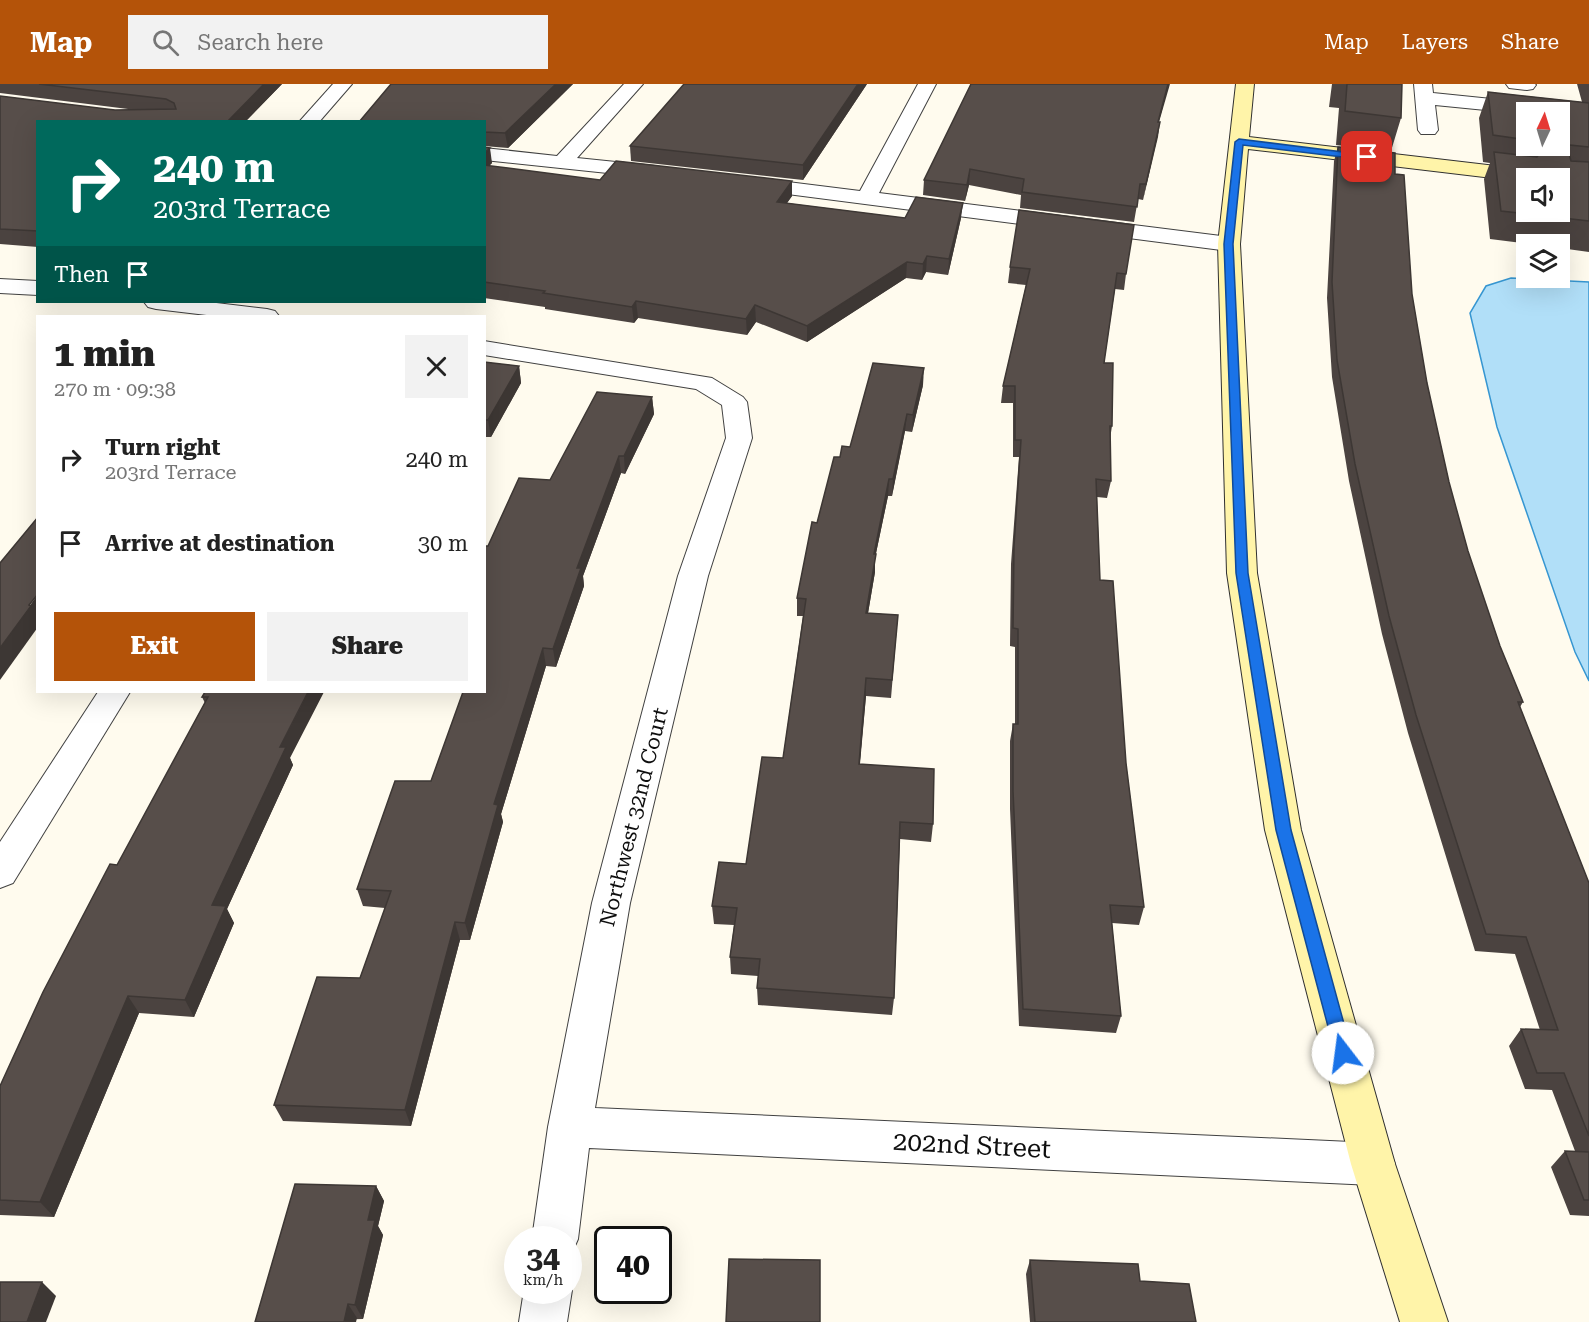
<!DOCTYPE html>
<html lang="en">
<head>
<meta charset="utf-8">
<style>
  :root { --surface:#fff; --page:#f2f2f2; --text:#222; --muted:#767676; --accent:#b45309 }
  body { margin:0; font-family:"Roboto Serif",serif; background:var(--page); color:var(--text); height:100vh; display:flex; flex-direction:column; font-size:22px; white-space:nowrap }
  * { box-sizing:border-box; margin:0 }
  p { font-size:20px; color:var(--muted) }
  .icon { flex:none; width:33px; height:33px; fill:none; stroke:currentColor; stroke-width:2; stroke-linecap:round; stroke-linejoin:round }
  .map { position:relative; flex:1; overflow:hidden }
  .sheet { position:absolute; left:36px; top:231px; width:450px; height:378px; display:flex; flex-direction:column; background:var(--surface); border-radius:0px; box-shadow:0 6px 24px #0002 }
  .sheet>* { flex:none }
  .top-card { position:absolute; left:36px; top:36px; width:450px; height:183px; border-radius:0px; box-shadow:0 6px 24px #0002; background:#00695c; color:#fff; overflow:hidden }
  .needle { width:39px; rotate:4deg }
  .tools { position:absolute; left:1516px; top:18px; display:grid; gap:12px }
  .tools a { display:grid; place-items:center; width:54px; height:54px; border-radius:0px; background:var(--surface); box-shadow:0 6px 24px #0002; font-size:30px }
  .speed { position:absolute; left:504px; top:1142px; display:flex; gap:12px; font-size:30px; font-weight:700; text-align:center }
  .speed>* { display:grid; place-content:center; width:78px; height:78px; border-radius:50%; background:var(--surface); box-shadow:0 6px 24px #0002; line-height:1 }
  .speed small { font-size:15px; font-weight:400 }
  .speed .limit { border:3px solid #111; border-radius:9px; background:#fff; color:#111 }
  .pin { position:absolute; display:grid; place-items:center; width:51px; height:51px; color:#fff; margin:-26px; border-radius:12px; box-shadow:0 3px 9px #0006 }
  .me { position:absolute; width:66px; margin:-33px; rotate:345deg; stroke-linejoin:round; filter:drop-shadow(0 0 4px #0008) }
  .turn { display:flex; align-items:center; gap:21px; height:126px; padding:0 18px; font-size:27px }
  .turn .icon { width:78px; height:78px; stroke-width:2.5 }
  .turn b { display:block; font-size:42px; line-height:51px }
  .then { display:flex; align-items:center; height:57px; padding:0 18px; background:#0003; gap:12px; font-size:22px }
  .round { display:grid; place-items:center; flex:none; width:63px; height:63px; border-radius:0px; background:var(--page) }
  .summary { display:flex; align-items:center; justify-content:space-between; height:102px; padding:0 18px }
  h1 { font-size:36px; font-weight:800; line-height:45px }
  .cta { display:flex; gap:12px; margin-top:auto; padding:12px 18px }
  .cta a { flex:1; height:69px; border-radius:0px; background:var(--accent); color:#fff; font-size:24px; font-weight:800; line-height:69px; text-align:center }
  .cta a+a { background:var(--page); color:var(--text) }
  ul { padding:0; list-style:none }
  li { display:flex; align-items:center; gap:18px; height:84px; padding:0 18px }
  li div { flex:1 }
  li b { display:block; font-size:22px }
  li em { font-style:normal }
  header { display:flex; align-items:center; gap:36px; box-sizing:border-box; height:84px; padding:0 30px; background:var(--accent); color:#fff }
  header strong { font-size:28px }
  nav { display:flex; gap:33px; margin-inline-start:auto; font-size:21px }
  .search { width:420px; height:54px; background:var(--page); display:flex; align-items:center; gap:15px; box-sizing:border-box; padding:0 21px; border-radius:0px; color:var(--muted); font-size:22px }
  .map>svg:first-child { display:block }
  .water { fill:#b1dff8; stroke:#3696d1; stroke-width:1.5 }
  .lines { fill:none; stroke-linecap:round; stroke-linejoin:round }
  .street-casing { stroke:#414141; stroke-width:2 }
  .secondary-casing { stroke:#303030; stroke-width:2 }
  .street { fill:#fff; fill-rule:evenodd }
  .secondary { fill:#fff4a9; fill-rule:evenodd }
  .wall { fill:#4b4340; fill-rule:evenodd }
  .shaded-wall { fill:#3d3734 }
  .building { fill:#574e4a; stroke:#3d3734; stroke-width:1.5; fill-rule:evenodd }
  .route { fill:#1a73e8; stroke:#114b97; stroke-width:1.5 }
  .labels { text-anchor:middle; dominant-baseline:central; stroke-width:6; stroke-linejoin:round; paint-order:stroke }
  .street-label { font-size:21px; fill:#0e0e0e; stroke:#fff }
  .near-street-label { font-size:26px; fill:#0e0e0e; stroke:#fff }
</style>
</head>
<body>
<header>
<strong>Map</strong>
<div class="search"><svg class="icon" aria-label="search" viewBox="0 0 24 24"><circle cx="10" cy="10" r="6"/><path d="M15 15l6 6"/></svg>Search here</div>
<nav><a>Map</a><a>Layers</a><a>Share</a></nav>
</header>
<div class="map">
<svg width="1589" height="1238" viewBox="0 0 1589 1238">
  <rect width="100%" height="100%" fill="#fffbee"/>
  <!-- water -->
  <polygon class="water" points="1511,194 1589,198 1589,597 1575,568 1497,343 1470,229 1486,202"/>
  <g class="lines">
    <defs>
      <g id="street">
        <polygon points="333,0 352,0 319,38 299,38"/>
        <polygon points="624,0 643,0 577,74 655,82 662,84 665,88 662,92 655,94 484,76 484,64 557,72"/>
        <polygon points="918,0 936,0 879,109 1229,153 1237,155 1240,160 1237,165 1229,167 748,105 741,103 738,99 741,95 748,93 860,107"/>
        <polygon points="1414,0 1432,0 1433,9 1560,22 1567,24 1569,28 1567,32 1560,34 1560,28 1527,30 1435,21 1438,46 1435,50 1421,50 1418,46"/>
        <polygon points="1506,0 1535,0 1536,1 1533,5 1527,6 1509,4"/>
        <polygon points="0,195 38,197 38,211 0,209"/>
        <polygon points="144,218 208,218 267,225 275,227 279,232 215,232 156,225 148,223"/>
        <polygon points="484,257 712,294 743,313 747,318 752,354 708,492 630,819 595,1024 1373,1059 1389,1065 1395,1080 1389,1095 1373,1101 589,1064 578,1155 571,1171 568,1172 568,1155 532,1155 548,1043 592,819 678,492 726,354 722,321 696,305 484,271"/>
        <polygon points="98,608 130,608 13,799 0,804 0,758"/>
        <polygon points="568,1199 572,1206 567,1238 519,1238 524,1206 568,1206"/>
      </g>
      <polygon id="secondary" points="1236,0 1254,0 1249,53 1548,88 1555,90 1558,94 1527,94 1527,98 1248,65 1240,160 1257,489 1301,746 1395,1080 1448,1238 1400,1238 1351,1080 1265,746 1227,489 1218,160"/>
    </defs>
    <!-- street casing -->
    <use href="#street" class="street-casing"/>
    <!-- secondary casing -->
    <use href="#secondary" class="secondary-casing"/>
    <!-- street -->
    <use href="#street" class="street"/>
    <!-- secondary -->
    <use href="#secondary" class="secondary"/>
  </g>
  <!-- wall -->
  <g class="wall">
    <polygon points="0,0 282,0 245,38 38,38 38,163 0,160 0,12 115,26 136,26 0,9"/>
    <polygon points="391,0 573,0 508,64 484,62 484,38"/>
    <polygon points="867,0 803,96 631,77 630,62"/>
    <polygon points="1332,0 1402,0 1401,34 1391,67 1336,61 1339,24 1329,23"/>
    <path d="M1577,0H1589V168L1560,164V160H1531L1490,155L1484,95L1490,79L1483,78L1479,34L1488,8L1582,18ZM1527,28H1560V62H1527Z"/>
    <polygon points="1160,38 1143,116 1138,115 1134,138 1020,124 1021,111 969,101 965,117 923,111 924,96"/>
    <polygon points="484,63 492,79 489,82 600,96 792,97 792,112 787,119 905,134 961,134 948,191 926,188 922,196 906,194 807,258 756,238 747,251 638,234 634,239 545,225 545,223 484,214"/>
    <polygon points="1338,63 1395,90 1412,210 1427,299 1449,398 1468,467 1500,562 1523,618 1520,623 1589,799 1589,1132 1570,1131 1551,1083 1565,1067 1575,1067 1552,1006 1525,1005 1509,962 1521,945 1540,946 1515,870 1475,867 1408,649 1382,550 1349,397 1332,293 1327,214 1334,77"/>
    <polygon points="1010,183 1126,190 1124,206 1115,205 1104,279 1112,342 1110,355 1111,397 1107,414 1097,413 1100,496 1126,679 1144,823 1139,841 1112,839 1121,932 1116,949 1019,942 1010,725 1010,657 1013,640 1015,640 1015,563 1010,562 1011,480 1019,373 1013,373 1013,319 1001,319 1003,302 1026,201 1008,199"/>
    <polygon points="484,278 519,282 521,299 491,353 484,353"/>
    <polygon points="923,301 912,348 905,347 892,412 888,412 875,474 875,488 868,529 898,531 891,614 866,612 860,680 933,740 931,758 900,755 894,914 892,931 758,921 757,904 758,892 731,890 730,873 734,841 714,840 712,822 746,780 783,674 803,532 797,532 797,514 817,439 840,373 850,363"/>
    <polygon points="652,313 654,330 625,390 621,389 583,492 584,502 556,583 546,582 501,730 503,738 470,856 460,856 411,1042 283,1037 274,1021 360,894 385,824 363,822 357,805 431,697 484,608 488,462 550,396"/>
    <polygon points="205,608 290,674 293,681 227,825 234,839 194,933 139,929 54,1133 0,1131 0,1002 205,619 202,613"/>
    <polygon points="376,1102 384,1117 378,1142 383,1151 363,1235 255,1238"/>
    <polygon points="1030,1176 1140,1197 1196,1238 1030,1238 1026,1190"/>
  </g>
  <!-- shaded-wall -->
  <g class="shaded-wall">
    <polygon points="264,0 282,0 245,38 227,38"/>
    <polygon points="556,0 573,0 508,64 505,49"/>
    <polygon points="858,0 867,0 803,96 803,81"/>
    <polygon points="1168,0 1170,0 1155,52 1158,38"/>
    <polygon points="1160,38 1158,53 1143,116 1146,100"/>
    <polygon points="490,64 492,79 484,86 484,69"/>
    <polygon points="970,85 969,101 965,117 967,101"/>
    <polygon points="792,97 792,112 777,133 777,118"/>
    <polygon points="963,119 961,134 948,191 949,175"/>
    <polygon points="927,172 926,188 922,196 923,180"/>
    <polygon points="907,178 906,194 807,258 807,242"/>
    <polygon points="636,217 638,234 634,239 632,223"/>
    <polygon points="755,221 756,238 747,251 746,235"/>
    <polygon points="519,282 521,299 491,353 488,336"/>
    <polygon points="924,284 923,301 912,348 913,331"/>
    <polygon points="652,313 654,330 625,390 624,372"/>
    <polygon points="907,330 905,347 892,412 893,395"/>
    <polygon points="619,372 621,389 583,492 584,502 556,583 553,565 577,484"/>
    <polygon points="889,395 888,412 875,474 875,488 865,547 866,529 874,470"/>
    <polygon points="38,510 38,543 0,596 0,564"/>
    <polygon points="543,564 546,582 501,730 503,738 470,856 465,839 494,720"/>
    <polygon points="866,594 866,612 858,697 859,680"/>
    <polygon points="308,608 324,608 290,674 293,681 227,825 234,839 194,933 185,916 212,821 280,663"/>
    <polygon points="455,838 460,856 411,1042 405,1026"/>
    <polygon points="128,912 139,929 54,1133 40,1118"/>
    <polygon points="376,1102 384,1117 378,1142 383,1151 363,1235 355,1221 368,1136"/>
    <polygon points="42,1198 56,1212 46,1238 27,1238"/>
    <polygon points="348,1220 357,1234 356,1238 344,1238"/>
  </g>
  <!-- building -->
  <g class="building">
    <polygon points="39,0 264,0 227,38 38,38 38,147 0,145 0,12 115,26 176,25 174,19 166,15"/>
    <polygon points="391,0 556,0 505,49 484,48 484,38 359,38"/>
    <polygon points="684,0 858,0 803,81 630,62"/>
    <polygon points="971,0 1168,0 1158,38 1160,38 1146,100 1140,100 1137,123 1022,108 1024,95 970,85 967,101 924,96"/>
    <polygon points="1347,0 1402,0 1401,34 1345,27"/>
    <polygon points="1488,8 1589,19 1589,63 1560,60 1560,28 1527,28 1527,56 1493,51"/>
    <polygon points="484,63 490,64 484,69"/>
    <polygon points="1338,63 1395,69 1395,90 1404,91 1412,210 1427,299 1449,398 1468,467 1500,562 1523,618 1518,618 1589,799 1589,1052 1564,989 1537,989 1521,945 1558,946 1526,853 1486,850 1416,631 1389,532 1355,380 1337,276 1332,198"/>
    <path d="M1494,68L1537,73L1540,69H1569L1571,77L1589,78V137L1501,127ZM1527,94H1560V128H1527Z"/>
    <polygon points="616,77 792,97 777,118 905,134 916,113 963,119 949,175 927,172 923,180 907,178 807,242 755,221 746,235 636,217 632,223 543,209 545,207 484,198 484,81 600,96"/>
    <polygon points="1019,126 1134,141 1126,190 1117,189 1104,279 1113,279 1112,342 1110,342 1111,397 1096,395 1100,496 1113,497 1126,679 1144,823 1110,821 1121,932 1023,925 1013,707 1013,640 1018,640 1018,545 1013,544 1014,462 1021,356 1015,356 1015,302 1003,302 1030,185 1010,183"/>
    <polygon points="484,278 519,282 488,336 484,336"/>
    <polygon points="873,279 924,284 913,331 907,330 893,395 889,395 874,470 876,470 866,529 898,531 892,596 866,594 859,680 934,685 933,740 900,738 894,914 757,904 760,875 730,873 737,824 712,822 719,778 746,780 762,673 783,674 806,515 797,514 812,438 817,439 834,373 840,373 842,362 850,363"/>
    <polygon points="597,308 652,313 624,372 619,372 577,484 581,484 553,565 543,564 494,720 498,721 465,839 455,838 405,1026 274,1021 317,893 360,894 391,807 357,805 395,697 431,697 463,608 484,608 485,462 488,462 519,394 550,396"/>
    <polygon points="38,433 38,510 29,521 31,522 0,564 0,479"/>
    <polygon points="205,608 308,608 280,663 286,663 212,821 226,822 185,916 128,912 40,1118 0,1116 0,1002 43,908 110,780 117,781 208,613 202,613"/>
    <polygon points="1565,1067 1589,1068 1589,1116 1584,1116"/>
    <polygon points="295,1100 376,1102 368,1136 375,1136 355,1221 348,1220 344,1238 255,1238"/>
    <polygon points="729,1175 820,1176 820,1238 726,1238"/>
    <polygon points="1030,1176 1138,1180 1140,1197 1189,1200 1196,1238 1035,1238"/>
    <polygon points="0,1198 42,1198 27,1238 0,1238"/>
  </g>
  <!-- route -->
  <polygon class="route" points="1239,55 1367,71 1371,73 1367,76 1243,61 1233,160 1248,489 1291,746 1352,969 1349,974 1343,977 1337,974 1335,969 1276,746 1236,489 1224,160 1235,58"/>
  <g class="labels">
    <!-- street labels -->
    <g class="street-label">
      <text transform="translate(634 733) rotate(-76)">Northwest 32nd Court</text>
    </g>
    <!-- near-street labels -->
    <g class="near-street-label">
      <text transform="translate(972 1061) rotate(3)">202nd Street</text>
    </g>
  </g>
</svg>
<div class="tools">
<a><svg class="needle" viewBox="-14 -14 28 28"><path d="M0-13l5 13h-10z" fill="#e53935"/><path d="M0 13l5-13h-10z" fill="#767676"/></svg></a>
<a><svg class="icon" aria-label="sound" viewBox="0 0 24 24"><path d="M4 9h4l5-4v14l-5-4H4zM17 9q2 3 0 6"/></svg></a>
<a><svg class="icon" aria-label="layers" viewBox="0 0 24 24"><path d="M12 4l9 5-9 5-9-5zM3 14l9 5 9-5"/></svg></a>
</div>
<div class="speed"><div>34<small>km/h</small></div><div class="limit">40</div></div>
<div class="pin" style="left:1367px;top:73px;background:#d93025"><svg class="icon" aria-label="arrive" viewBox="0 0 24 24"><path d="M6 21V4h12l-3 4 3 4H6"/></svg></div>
<svg class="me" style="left:1343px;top:969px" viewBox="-20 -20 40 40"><circle r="19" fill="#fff"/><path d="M0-13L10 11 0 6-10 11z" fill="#1a73e8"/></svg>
<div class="top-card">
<div class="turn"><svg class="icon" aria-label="right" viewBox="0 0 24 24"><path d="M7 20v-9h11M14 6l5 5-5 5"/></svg><div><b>240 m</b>203rd Terrace</div></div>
<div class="then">Then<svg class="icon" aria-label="arrive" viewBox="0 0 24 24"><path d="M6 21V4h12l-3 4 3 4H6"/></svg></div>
</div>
<section class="sheet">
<div class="summary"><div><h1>1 min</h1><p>270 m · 09:38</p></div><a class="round"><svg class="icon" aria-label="close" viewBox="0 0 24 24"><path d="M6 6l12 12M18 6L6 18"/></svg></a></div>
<ul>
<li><svg class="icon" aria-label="right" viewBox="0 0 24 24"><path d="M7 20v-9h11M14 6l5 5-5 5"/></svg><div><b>Turn right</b><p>203rd Terrace</p></div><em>240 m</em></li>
<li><svg class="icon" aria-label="arrive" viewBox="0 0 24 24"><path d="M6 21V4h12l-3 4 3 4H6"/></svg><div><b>Arrive at destination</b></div><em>30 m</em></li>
</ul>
<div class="cta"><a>Exit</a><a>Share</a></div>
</section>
</div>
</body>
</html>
